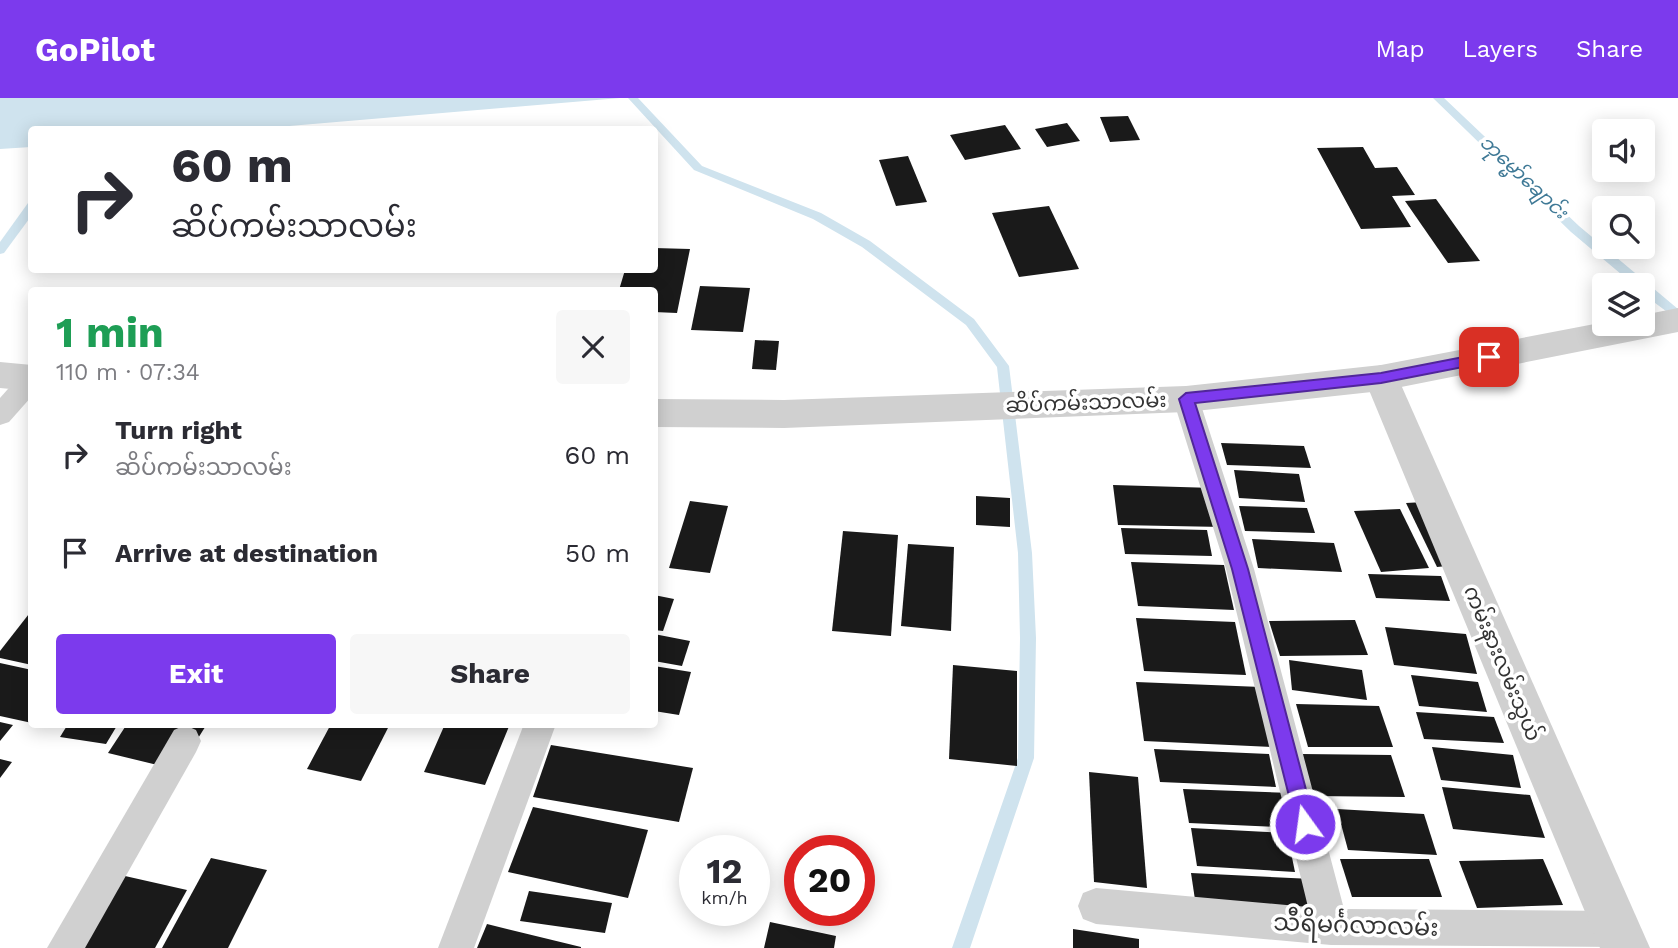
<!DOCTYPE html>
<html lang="en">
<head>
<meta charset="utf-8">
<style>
  :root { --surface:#fff; --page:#f7f7f7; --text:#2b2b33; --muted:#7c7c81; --accent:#7c3aed }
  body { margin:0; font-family:"Work Sans","Noto Sans Myanmar",sans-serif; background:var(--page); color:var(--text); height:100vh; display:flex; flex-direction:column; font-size:26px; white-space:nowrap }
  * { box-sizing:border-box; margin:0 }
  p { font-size:23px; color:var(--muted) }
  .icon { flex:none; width:38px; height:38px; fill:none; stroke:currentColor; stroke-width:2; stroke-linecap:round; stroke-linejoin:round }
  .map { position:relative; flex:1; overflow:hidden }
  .side { position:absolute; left:28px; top:189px; width:630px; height:441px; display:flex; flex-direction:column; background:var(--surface); border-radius:7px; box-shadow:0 4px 18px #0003 }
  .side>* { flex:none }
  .banner { position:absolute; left:28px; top:28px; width:630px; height:147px; border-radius:7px; box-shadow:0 4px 18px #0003; background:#fff; color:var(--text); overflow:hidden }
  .fabs { position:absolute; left:1592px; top:21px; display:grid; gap:14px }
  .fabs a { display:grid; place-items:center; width:63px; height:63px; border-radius:7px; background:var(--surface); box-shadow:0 4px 18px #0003; font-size:35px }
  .speed { position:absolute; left:679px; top:737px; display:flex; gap:14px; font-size:35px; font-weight:700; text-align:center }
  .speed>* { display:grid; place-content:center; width:91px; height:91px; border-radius:50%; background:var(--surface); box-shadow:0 4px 18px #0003; line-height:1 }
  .speed small { font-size:18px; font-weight:400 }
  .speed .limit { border:10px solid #d22; background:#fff; color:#111 }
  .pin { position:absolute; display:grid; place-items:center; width:60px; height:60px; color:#fff; margin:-30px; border-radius:14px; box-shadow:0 4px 10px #0006 }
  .me { position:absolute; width:77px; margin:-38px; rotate:346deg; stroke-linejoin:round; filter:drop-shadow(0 0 5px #0008) }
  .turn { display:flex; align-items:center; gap:24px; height:147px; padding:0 28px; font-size:32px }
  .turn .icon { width:91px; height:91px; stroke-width:2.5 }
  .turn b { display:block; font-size:49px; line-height:60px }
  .round { display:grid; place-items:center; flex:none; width:74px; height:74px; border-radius:7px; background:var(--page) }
  .headline { display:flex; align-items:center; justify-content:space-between; height:119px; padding:0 28px }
  h1 { font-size:42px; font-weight:700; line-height:52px; color:#1e9e55 }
  .button { display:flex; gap:14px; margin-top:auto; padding:14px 28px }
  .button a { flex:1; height:80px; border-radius:7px; background:var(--accent); color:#fff; font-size:28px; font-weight:700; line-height:80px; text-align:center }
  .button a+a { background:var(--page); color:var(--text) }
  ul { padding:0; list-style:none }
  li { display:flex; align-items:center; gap:21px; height:98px; padding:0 28px }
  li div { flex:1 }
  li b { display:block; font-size:26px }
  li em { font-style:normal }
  header { display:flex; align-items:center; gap:42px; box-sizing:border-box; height:98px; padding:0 35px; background:var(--accent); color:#fff }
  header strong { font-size:33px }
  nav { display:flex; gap:38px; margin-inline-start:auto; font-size:24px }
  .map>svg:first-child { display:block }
  .water { fill:#cfe3ee }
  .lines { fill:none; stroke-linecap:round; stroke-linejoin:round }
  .stream { fill:#cfe3ee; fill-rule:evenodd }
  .building { fill:#1a1a1a }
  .service { fill:#d0d0d0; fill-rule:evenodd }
  .minor { fill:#d0d0d0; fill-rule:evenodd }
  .tertiary { fill:#d0d0d0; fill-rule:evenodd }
  .route { fill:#7c3aed; stroke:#51269a; stroke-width:2 }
  .labels { text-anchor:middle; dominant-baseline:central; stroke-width:7; stroke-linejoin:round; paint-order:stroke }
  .far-water-label { font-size:19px; font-style:italic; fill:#3f7996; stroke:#fff }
  .street-label { font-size:21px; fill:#333; stroke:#fff }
  .near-street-label { font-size:24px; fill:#333; stroke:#fff }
</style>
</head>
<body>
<header>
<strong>GoPilot</strong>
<nav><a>Map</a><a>Layers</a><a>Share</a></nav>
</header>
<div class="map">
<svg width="1678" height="850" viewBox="0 0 1678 850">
  <rect width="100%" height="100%" fill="#fff"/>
  <!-- water -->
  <polygon class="water" points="0,0 620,0 253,31 32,32 31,49 0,51"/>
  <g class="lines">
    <!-- stream -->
    <g class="stream">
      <polygon points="628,0 638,0 702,68 821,115 870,143 974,221 1009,268 1032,455 1036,540 1034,660 970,850 952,850 1018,660 1020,540 1018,455 997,269 966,227 862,149 813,121 694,72"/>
      <polygon points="1433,0 1444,0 1579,128 1678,211 1678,222 1643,196 1643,187 1634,187 1571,134"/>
      <polygon points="28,105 32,105 32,117 4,155 0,156 0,144"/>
    </g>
  </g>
  <!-- building -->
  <g class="building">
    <polygon points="1128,18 1140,42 1110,44 1100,19"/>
    <polygon points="1067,25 1080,43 1047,49 1035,31"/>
    <polygon points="1005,27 1021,51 965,62 950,37"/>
    <polygon points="1363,49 1375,70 1397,69 1415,97 1392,98 1411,129 1361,131 1317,50"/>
    <polygon points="908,58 927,104 896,108 879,62"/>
    <polygon points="1436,101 1480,163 1448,165 1405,103"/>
    <polygon points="1049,108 1079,171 1019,179 992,115"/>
    <polygon points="654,150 690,151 677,215 654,214 654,192 619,192 625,172 654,172"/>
    <polygon points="700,188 750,190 743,234 691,232"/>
    <polygon points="755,242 779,243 776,272 752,271"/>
    <polygon points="1221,345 1304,348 1311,370 1227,367"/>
    <polygon points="1234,372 1299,376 1305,404 1239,400"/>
    <polygon points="1113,387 1214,390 1223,429 1118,427"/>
    <polygon points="976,398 1010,400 1010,429 976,427"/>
    <polygon points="690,403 728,408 710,475 669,470"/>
    <polygon points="1424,404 1457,467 1437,469 1406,405"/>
    <polygon points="1239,408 1307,410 1315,435 1245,433"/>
    <polygon points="1400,411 1429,470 1381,474 1354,413"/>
    <polygon points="1121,430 1207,432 1212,458 1125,456"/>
    <polygon points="843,433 898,437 891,538 832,533"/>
    <polygon points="1252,441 1334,445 1342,474 1258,470"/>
    <polygon points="908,446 954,449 951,533 901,528"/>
    <polygon points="1131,464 1224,467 1234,512 1138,508"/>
    <polygon points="1368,476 1441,478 1450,503 1376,500"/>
    <polygon points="654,497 674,501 663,533 654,532"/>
    <polygon points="32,512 32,567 0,560 0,553"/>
    <polygon points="1136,520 1235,524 1246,577 1144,573"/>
    <polygon points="1355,522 1368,557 1280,558 1269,523"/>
    <polygon points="1385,529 1466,536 1477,576 1394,567"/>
    <polygon points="654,536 690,543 682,568 654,563"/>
    <polygon points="1289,562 1362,572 1367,602 1292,592"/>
    <polygon points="0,565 32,572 32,625 0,618"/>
    <polygon points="953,567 1017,573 1017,668 949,661"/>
    <polygon points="654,568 691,574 679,617 654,613"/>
    <polygon points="1411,577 1478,584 1487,614 1419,608"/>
    <polygon points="1136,584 1261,589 1274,649 1144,643"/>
    <polygon points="1296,606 1379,608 1393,649 1308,649"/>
    <polygon points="1416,614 1494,619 1504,645 1424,641"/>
    <polygon points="0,624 13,627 0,643"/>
    <polygon points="68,626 118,626 106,646 60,639"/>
    <polygon points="127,626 207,626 178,672 108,655"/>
    <polygon points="331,626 390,626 361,683 307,671"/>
    <polygon points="445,626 510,626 485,687 424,674"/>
    <polygon points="551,647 693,670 679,724 533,699"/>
    <polygon points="1432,649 1513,657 1521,690 1441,682"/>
    <polygon points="1154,651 1269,656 1276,689 1160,684"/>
    <polygon points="1302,656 1391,657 1405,699 1313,698"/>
    <polygon points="0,661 12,664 0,680"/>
    <polygon points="1089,674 1138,679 1147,790 1094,784"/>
    <polygon points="1442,689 1530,697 1545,740 1453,731"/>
    <polygon points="1183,691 1291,695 1299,730 1189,725"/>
    <polygon points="533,709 648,732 628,800 508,774"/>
    <polygon points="1337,711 1424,716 1437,757 1348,752"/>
    <polygon points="1191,730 1287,735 1295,774 1197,768"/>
    <polygon points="211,760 267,772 228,850 162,850"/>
    <polygon points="1340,761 1429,761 1442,799 1352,799"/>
    <polygon points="1543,761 1563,807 1477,810 1459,763"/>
    <polygon points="1191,775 1312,781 1321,821 1197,815"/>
    <polygon points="125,778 187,792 155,850 83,850"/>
    <polygon points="529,793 612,805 605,835 520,823"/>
    <polygon points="770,824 836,838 834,850 764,850"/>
    <polygon points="487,826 581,849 581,850 477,850"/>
    <polygon points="1073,831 1139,841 1139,850 1073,850"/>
  </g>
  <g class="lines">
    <!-- service -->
    <g class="service">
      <polygon points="32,272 32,298 9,324 0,327 0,300 23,274"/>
      <polygon points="1186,291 1195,294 1199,301 1254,471 1344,811 1617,813 1630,818 1635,831 1630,844 1617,849 1331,847 1096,826 1083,821 1078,808 1083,795 1096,790 1308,809 1226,471 1173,301 1177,294"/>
      <polygon points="524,626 556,626 474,850 438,850"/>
      <polygon points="185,627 196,632 201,643 196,654 85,850 47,850 174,632"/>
    </g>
    <!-- minor -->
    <polygon class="minor" points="1381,267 1393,271 1398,280 1650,850 1600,850 1364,280 1369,271"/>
    <!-- tertiary -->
    <g class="tertiary">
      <polygon points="1678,210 1678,234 1381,293 1186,314 784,330 654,329 654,301 784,302 1186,288 1381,267 1605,224 1643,226 1643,217"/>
      <polygon points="0,264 32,267 32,293 0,290"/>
    </g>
  </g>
  <!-- route -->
  <polygon class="route" points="1489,254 1494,255 1494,263 1381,285 1195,305 1248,471 1315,726 1312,733 1305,736 1298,733 1296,726 1232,471 1179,301 1186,295 1381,275"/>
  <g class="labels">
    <!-- far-water labels -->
    <g class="far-water-label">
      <text transform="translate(1524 79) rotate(43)">ဘုမ္မော်ချောင်း</text>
    </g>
    <!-- street labels -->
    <g class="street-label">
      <text transform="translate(1086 304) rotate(-2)">ဆိပ်ကမ်းသာလမ်း</text>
      <text transform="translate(1503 565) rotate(67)">ကမ်းနားလမ်းသွယ်</text>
    </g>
    <!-- near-street labels -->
    <g class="near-street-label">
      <text transform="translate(1356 827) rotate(2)">သီရိမင်္ဂလာလမ်း</text>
    </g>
  </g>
</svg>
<div class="fabs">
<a><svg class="icon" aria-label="sound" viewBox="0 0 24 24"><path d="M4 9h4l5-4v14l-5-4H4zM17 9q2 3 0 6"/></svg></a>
<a><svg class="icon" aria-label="search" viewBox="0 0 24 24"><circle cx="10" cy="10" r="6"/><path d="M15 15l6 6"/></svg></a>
<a><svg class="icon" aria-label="layers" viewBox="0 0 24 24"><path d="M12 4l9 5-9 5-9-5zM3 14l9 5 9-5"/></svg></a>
</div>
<div class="speed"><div>12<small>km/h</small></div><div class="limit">20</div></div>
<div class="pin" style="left:1489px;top:259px;background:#d93025"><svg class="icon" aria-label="arrive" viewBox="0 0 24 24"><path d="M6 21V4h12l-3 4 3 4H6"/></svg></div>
<svg class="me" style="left:1305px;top:726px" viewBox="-20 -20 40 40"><circle r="17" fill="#7c3aed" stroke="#fff" stroke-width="3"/><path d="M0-11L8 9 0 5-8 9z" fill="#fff"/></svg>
<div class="banner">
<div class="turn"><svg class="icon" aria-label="right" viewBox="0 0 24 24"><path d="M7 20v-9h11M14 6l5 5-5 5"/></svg><div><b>60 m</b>ဆိပ်ကမ်းသာလမ်း</div></div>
</div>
<section class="side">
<div class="headline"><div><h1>1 min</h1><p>110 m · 07:34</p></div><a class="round"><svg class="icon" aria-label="close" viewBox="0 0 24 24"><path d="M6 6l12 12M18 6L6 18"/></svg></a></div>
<ul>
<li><svg class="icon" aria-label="right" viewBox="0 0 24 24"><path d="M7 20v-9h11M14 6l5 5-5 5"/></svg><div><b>Turn right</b><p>ဆိပ်ကမ်းသာလမ်း</p></div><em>60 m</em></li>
<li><svg class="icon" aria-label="arrive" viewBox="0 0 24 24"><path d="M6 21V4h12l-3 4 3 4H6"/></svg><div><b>Arrive at destination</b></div><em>50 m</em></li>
</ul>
<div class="button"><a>Exit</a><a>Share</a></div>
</section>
</div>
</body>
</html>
